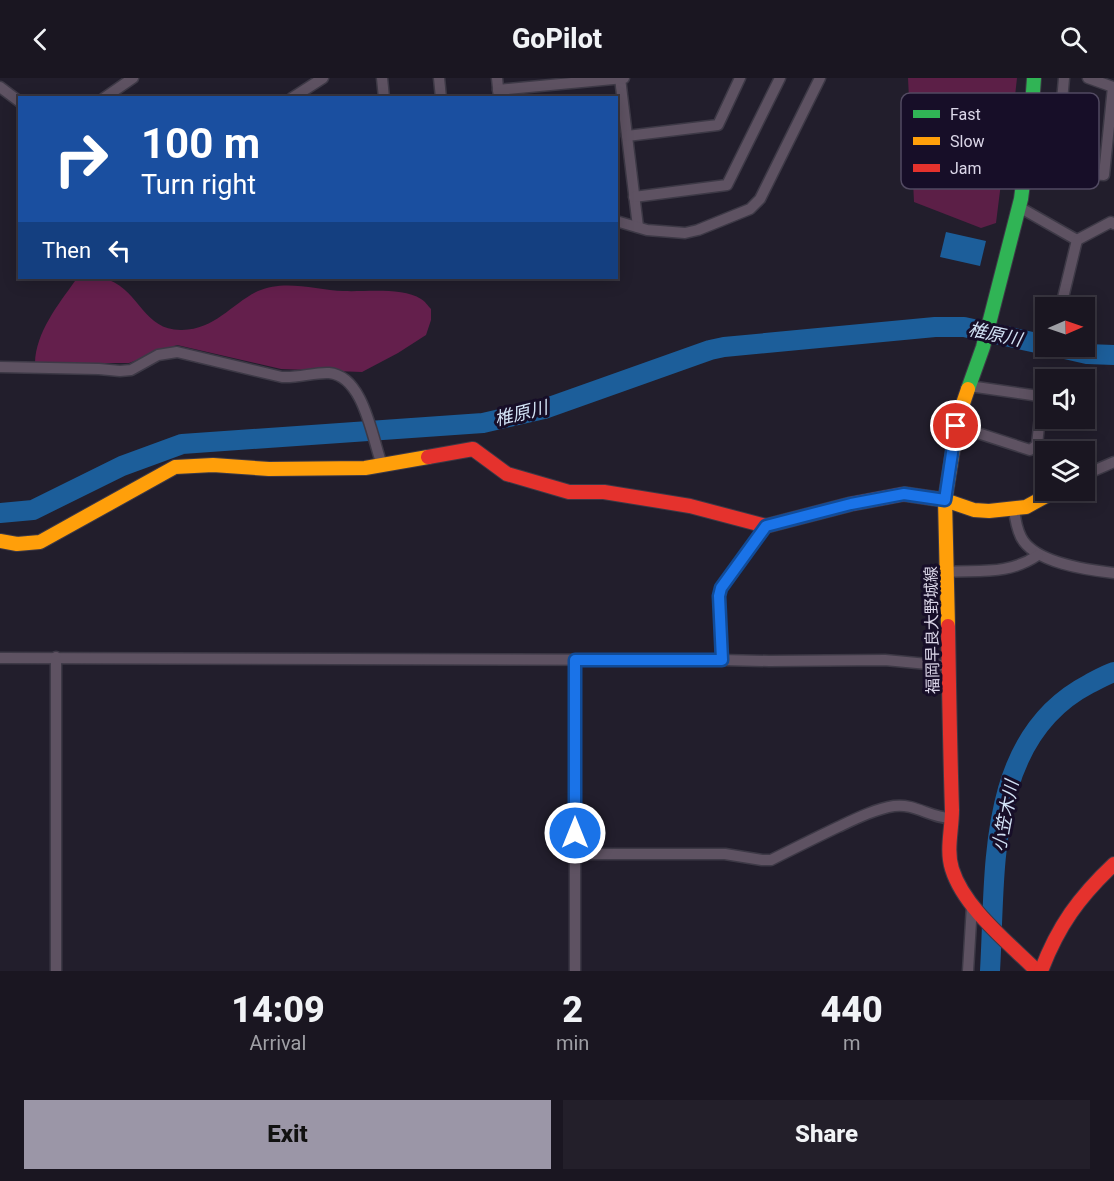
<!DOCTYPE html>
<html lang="en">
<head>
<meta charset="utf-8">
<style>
  :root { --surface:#1a1621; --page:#231f2a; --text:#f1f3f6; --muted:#9f9fa5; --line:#38353f; --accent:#9b96a7 }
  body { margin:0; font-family:Roboto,"Noto Sans JP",sans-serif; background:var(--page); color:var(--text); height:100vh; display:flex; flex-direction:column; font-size:22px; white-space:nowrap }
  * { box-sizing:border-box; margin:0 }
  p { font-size:20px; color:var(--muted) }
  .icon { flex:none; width:33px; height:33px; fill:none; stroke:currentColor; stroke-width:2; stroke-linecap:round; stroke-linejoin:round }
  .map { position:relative; height:893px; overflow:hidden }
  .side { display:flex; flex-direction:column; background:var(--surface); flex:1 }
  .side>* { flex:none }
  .top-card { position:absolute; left:18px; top:18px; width:600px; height:183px; border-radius:0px; box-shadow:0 3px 15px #0003,0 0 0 2px var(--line); background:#1a4fa0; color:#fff; overflow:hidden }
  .needle { width:39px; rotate:88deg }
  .buttons { position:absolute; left:1035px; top:219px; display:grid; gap:12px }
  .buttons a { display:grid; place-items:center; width:60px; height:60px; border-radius:0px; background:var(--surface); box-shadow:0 3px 15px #0003,0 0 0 2px var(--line); font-size:30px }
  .pin { position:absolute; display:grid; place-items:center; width:51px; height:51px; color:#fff; margin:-26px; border:3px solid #fff; border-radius:50%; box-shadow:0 2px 6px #0007 }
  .me { position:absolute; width:66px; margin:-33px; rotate:0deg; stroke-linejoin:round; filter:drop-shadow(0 0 4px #0008) }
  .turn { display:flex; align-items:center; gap:21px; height:126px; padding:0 24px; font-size:27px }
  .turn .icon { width:78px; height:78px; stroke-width:2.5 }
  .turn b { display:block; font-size:42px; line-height:51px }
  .then { display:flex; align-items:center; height:57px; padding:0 24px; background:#0003; gap:12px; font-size:22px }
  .eta { display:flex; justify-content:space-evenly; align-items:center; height:102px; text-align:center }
  .eta b { font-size:36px; font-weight:800; line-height:42px }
  .cta { display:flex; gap:12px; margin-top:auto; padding:12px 24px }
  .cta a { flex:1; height:69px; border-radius:0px; background:var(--accent); color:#111; font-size:24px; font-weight:800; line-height:69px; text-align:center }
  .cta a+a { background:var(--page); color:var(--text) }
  header { display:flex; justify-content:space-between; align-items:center; height:78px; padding:0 24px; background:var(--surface); font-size:27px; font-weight:800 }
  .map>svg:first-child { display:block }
  .green { fill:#5c1f47 }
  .forest { fill:#641f4c }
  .water { fill:#1c5e9a }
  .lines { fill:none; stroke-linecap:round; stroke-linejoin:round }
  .river { stroke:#1c5e9a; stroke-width:20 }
  .street-casing { stroke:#3d3946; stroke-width:13 }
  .fast-casing { stroke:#3d3946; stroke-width:16 }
  .slow-casing { stroke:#3d3946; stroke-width:16 }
  .jam-casing { stroke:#3d3946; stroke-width:16 }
  .street { stroke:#5e5262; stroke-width:10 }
  .fast { stroke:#30b455; stroke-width:14 }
  .slow { stroke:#ff9f0a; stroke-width:14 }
  .jam { stroke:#e5322d; stroke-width:14 }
  .route-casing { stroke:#114b97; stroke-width:15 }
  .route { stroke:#1a73e8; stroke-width:10 }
  .labels { text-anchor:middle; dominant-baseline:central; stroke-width:6; stroke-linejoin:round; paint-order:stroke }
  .street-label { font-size:16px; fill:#dcd7e9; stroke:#170e28 }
  .water-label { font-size:18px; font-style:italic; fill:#d2e2f5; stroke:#170e28 }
  .key { fill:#170e28; stroke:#524a62; stroke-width:1.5 }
  .key-label { font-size:16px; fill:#dcd7e9 }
</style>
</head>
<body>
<header><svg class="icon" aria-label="back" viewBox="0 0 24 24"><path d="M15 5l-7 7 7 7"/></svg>GoPilot<svg class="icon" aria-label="search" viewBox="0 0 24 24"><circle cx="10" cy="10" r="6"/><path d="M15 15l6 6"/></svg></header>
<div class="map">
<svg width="1114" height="893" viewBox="0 0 1114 893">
  <rect width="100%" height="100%" fill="#221e2c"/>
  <!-- green -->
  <polygon class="green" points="908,0 1017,0 1010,63 1006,65 996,145 981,150 914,124"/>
  <!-- forest -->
  <path class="forest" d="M86,202C93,202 103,200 109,202C140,214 144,253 182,252C216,251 231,226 258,213C285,201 316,212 344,213C366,214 402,209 421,221C425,223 428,228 431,231V242L426,257L398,275L362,294L281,291L177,267L129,285H35C36,254 58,227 75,203Z"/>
  <!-- water -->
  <polygon class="water" points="946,154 986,163 980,188 940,179"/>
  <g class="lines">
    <!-- river -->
    <g class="river">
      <polyline points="1052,268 1087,276 1114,277"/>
      <polyline points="0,435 33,432 122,388 182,366 483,345 544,331 710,272 724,269 935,249 964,249 1046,267"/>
      <path d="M990,893C996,793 985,660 1089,606C1097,602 1105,597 1114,594"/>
    </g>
    <defs>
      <g id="street">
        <polyline points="382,0 384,20"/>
        <polyline points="439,0 441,20"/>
        <polyline points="497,0 499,20"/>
        <polyline points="620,0 638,149"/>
        <polyline points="1064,0 1056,93 1104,97 1113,9 1088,0"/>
        <polyline points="0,9 20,24"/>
        <polyline points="498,12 624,0"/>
        <polyline points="104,20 133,0"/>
        <polyline points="292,20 323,0"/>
        <polyline points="1030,48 1059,50"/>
        <polyline points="627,58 718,47 740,0"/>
        <polyline points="634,119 727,107 780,0"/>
        <polyline points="1019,129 1077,162 1111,144 1114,146"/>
        <polyline points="616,143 647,152 685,155 698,152 750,131 760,121 820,0"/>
        <polyline points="1062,224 1077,162"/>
        <path d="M0,289L99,291L120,293L131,292L158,277L177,274L282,299C299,300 315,294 329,295C364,298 372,360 382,387"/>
        <polyline points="969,308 1046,319"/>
        <polyline points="956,348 1030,372 1037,367 1042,319"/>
        <polyline points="1084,397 1114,384"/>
        <path d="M1014,431C1015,440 1017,451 1021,459C1034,485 1087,492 1114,495"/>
        <path d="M947,494C981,492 1009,497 1038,477"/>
        <polyline points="0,580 722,582 769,583 885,582 949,588"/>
        <polyline points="722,582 719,518 721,510 766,448"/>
        <path d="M575,776H725L762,782H771C793,771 815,760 838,749C855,741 875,731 894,728C915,725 932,741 952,740"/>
        <polyline points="56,893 56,579"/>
        <polyline points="575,893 575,582"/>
        <polyline points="968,893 972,827"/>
      </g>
      <polyline id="fast" points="968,311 983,269 1021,121 1031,42 1034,0"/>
      <g id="slow">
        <polyline points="931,420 945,422 974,432 989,433 1026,429 1057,412"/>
        <polyline points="0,463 17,466 40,464 175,389 213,387 269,391 365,390 428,379"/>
        <polyline points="948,548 945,422 958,340 968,311"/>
      </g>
      <g id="jam">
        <polyline points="428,379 473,371 507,396 569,414 604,414 690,428 766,448 851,426 904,416 931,420"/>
        <path d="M948,548C949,610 950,671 952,732C952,752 946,772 952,791C964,830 1009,865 1037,893"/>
        <path d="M1041,893C1058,848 1079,819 1114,786"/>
      </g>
    </defs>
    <!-- street casing -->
    <use href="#street" class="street-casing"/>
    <!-- fast casing -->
    <use href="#fast" class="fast-casing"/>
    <!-- slow casing -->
    <use href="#slow" class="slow-casing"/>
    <!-- jam casing -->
    <use href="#jam" class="jam-casing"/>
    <!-- street -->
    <use href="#street" class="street"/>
    <!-- fast -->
    <use href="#fast" class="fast"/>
    <!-- slow -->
    <use href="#slow" class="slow"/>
    <!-- jam -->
    <use href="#jam" class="jam"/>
  </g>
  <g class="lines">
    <defs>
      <polyline id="route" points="575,755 575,582 722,582 719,518 721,510 766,448 851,426 904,416 945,422 956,348"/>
    </defs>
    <!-- route casing -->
    <use href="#route" class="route-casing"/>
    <!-- route -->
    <use href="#route" class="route"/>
  </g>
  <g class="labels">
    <!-- street labels -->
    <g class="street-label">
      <text transform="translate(932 552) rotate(-91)">福岡早良大野城線</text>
    </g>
    <!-- water labels -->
    <g class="water-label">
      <text transform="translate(995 256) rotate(12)">椎原川</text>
      <text transform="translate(521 335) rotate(-14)">椎原川</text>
      <text transform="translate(1005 738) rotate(-79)">小笠木川</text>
    </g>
  </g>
  <!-- legend -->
  <rect x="901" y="15" width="198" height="96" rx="9" class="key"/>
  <rect x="913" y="32" width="27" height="8" fill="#30b455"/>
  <rect x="913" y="59" width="27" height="8" fill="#ff9f0a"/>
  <rect x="913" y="86" width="27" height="8" fill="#e5322d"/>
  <g class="key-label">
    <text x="950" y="42">Fast</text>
    <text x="950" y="69">Slow</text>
    <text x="950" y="96">Jam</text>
  </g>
</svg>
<div class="buttons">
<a><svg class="needle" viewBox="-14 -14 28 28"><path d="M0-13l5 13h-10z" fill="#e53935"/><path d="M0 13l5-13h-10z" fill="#9f9fa5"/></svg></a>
<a><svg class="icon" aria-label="sound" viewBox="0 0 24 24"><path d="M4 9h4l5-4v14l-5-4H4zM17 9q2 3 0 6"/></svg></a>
<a><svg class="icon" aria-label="layers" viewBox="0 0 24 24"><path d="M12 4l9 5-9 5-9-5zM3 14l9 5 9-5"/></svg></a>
</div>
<div class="pin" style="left:956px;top:348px;background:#d93025"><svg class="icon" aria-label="arrive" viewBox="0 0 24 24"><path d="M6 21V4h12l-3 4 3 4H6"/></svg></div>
<svg class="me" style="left:575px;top:755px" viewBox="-20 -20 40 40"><circle r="17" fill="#1a73e8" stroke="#fff" stroke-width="3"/><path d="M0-11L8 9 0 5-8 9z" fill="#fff"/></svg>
<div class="top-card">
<div class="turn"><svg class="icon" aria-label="right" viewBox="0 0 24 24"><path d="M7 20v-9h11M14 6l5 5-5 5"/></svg><div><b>100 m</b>Turn right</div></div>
<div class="then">Then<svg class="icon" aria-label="left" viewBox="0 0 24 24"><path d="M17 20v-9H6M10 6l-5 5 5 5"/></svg></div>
</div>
</div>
<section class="side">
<div class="eta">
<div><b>14:09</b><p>Arrival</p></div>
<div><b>2</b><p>min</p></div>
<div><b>440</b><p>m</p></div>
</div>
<div class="cta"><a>Exit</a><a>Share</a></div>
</section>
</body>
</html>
